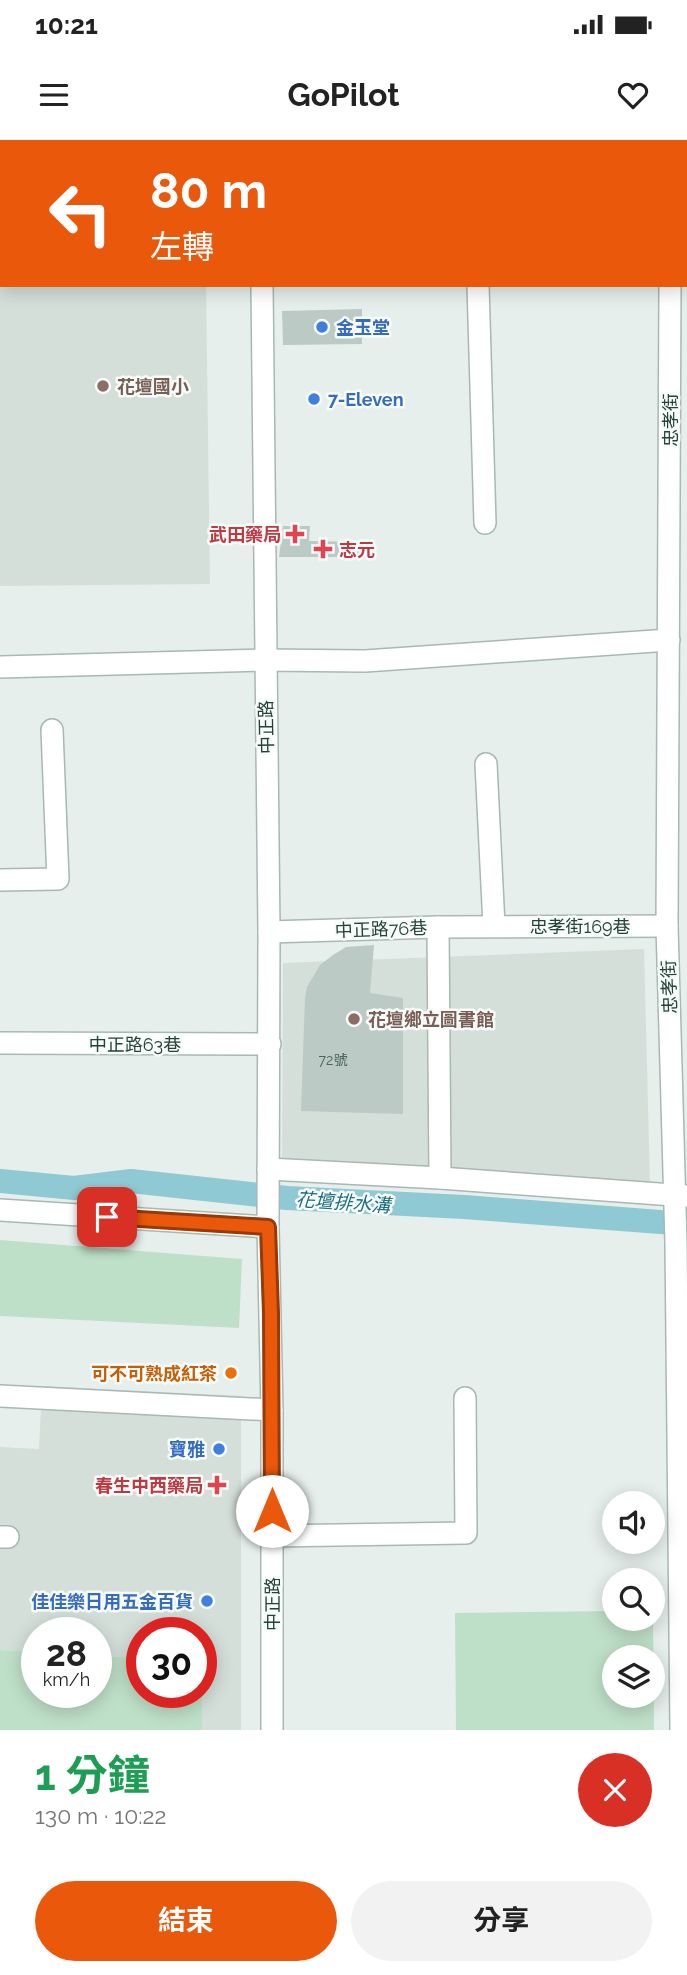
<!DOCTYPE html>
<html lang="zh-TW">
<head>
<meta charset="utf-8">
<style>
  :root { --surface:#fff; --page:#f2f2f2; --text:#222; --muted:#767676; --accent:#ea580c }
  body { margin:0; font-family:Raleway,"Noto Sans TC",sans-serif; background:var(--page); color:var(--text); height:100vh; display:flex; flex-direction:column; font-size:26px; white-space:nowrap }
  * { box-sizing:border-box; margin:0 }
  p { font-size:23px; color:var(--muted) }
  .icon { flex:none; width:38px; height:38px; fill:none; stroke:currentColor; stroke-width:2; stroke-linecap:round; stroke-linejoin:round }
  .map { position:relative; height:1590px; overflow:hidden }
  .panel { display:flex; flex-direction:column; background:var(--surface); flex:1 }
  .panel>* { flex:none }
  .banner { position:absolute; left:0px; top:0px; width:688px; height:147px; box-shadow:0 4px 18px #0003; background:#ea580c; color:#fff; overflow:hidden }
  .controls { position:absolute; left:602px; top:1351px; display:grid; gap:14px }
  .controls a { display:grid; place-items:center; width:63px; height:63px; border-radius:50%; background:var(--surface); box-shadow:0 4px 18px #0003; font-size:35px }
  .speed { position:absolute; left:21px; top:1477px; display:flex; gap:14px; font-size:35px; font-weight:700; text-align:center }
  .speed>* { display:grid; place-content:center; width:91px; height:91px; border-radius:50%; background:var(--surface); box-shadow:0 4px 18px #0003; line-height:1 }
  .speed small { font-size:18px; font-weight:400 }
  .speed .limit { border:10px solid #d22; background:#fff; color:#111 }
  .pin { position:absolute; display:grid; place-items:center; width:60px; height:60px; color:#fff; margin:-30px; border-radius:14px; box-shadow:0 4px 10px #0006 }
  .me { position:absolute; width:77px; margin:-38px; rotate:0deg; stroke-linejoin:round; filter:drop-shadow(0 0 5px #0008) }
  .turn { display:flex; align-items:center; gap:24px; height:147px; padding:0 35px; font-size:32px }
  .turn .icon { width:91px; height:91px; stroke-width:2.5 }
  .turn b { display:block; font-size:49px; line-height:60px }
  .round { display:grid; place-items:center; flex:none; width:74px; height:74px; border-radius:37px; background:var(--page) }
  .headline { display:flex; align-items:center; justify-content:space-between; height:119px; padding:0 35px }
  h1 { font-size:42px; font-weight:700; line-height:52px; color:#1e9e55 }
  .primary-button { display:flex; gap:14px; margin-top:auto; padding:14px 35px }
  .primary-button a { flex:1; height:80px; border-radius:42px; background:var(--accent); color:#fff; font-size:28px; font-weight:700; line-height:80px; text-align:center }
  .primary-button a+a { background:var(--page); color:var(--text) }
  .status { display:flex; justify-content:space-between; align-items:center; height:49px; padding:0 35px; background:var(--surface); direction:ltr }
  .status svg { height:19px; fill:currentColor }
  header { display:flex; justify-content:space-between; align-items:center; height:91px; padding:0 35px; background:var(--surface); font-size:32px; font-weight:700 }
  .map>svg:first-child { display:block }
  .built { fill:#d4dfda }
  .green { fill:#bfe0c8; fill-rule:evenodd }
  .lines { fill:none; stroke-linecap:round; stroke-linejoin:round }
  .canal { stroke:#8ec9d4; stroke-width:24 }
  .building { fill:#bbcac4 }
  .minor-casing { stroke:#a8b8b2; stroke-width:24 }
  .minor { stroke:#fff; stroke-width:21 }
  .route-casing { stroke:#983908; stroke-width:18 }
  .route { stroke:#ea580c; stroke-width:12 }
  .shop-dot { fill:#3f7fe0; stroke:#f7fbf9; stroke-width:2.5 }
  .education-dot { fill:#8d6e63; stroke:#f7fbf9; stroke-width:2.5 }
  .health-dot { fill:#e0444e; stroke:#f7fbf9; stroke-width:2.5 }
  .food-dot { fill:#e8710a; stroke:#f7fbf9; stroke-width:2.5 }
  .labels { text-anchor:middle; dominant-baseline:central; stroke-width:5; stroke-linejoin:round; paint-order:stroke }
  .number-label { font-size:14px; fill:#4a645c }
  .shop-label { font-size:18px; font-weight:bold; fill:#366cbe; stroke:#f7fbf9; text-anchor:start }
  .education-label { font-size:18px; font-weight:bold; fill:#785e54; stroke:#f7fbf9; text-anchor:start }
  .street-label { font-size:18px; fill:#24423a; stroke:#f7fbf9 }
  .health-label { font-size:18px; font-weight:bold; fill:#be3a42; stroke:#f7fbf9; text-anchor:end }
  .food-label { font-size:18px; font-weight:bold; fill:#c56008; stroke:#f7fbf9; text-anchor:end }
  .water-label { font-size:19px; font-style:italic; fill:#1c6f80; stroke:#f7fbf9 }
</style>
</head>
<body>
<div class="status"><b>10:21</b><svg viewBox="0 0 49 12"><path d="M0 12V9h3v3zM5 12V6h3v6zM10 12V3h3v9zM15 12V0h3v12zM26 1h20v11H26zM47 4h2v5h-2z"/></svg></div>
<header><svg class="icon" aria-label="menu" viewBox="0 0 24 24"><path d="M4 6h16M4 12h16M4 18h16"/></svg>GoPilot<svg class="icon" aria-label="heart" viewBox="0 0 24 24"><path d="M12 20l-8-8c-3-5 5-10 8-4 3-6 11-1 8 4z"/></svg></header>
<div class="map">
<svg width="687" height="1590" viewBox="0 0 687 1590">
  <rect width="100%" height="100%" fill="#e6efeb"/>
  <!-- built -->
  <g class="built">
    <polygon points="0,0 205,0 2,2 2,145 206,145 210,444 0,446"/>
    <polygon points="644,809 650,1043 282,1019 283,823"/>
    <polygon points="42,1246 241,1256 241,1590 202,1590 203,1523 201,1522 201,1493 142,1493 142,1518 96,1516 96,1493 37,1493 37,1512 0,1510 0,1307 39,1309"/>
  </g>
  <!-- green -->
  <g class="green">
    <polygon points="0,1100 242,1119 239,1188 0,1176"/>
    <path d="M614,1471V1479H653L654,1590H456L455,1473ZM614,1517H653V1556H614Z"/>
    <polygon points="0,1510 37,1512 37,1552 96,1552 96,1516 142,1518 142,1552 201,1552 201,1522 203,1522 202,1590 0,1590"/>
  </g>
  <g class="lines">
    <!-- canal -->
    <polyline class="canal" points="0,1041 74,1048 131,1041 287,1058 464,1067 687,1084"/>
  </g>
  <!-- building -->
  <g class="building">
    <polygon points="362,169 362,204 283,205 282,171"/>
    <polygon points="283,386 310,386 309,401 368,402 367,417 279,417"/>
    <polygon points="374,805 370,853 403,858 403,974 301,971 305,858 307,847 320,825 333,815 346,807"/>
  </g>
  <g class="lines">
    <defs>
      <g id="minor">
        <polyline points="260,0 260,2"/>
        <polyline points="669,0 669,2"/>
        <polyline points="686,37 687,37"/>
        <polyline points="262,145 269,792 268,1087 272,1270 272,1590"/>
        <polyline points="478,145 485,383"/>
        <polyline points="670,145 667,786 676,1103 681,1590"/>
        <polyline points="0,527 265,520 365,521 669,500"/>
        <polyline points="486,624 494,786"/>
        <polyline points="0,740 58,739 52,590"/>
        <polyline points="438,787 440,1038"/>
        <polyline points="269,792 438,787 667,786"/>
        <polyline points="0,903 270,904"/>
        <polyline points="268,1029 440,1038 687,1056"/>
        <polyline points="0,1070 268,1087"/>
        <polyline points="0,1256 272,1270"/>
        <polyline points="272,1396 466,1393 465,1258"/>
        <polyline points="0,1397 8,1397"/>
      </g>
    </defs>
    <!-- minor casing -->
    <use href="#minor" class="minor-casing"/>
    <!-- minor -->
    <use href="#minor" class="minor"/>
  </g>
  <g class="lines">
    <defs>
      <polyline id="route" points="107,1077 268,1087 271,1173 272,1371"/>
    </defs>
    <!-- route casing -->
    <use href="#route" class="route-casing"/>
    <!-- route -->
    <use href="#route" class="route"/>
  </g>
  <!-- markers -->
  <g class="shop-dot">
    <circle cx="322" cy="187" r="7"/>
    <circle cx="314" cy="259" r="7"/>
    <circle cx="219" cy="1309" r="7"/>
    <circle cx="207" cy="1461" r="7"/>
  </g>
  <g class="education-dot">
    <circle cx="103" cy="246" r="7"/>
    <circle cx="354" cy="879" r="7"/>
  </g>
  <g class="health-dot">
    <path d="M291.5 383.5h7v7h7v7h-7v7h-7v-7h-7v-7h7z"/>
    <path d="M319.5 398.5h7v7h7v7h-7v7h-7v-7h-7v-7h7z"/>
    <path d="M213.5 1334.5h7v7h7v7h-7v7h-7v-7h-7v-7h7z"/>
  </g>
  <circle class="food-dot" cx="231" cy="1233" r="7"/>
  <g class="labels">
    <!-- number labels -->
    <g class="number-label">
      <text x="333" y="920">72號</text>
    </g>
    <!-- shop labels -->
    <g class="shop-label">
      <text x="336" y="187">金玉堂</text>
      <text x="328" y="259">7-Eleven</text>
      <text x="205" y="1309" text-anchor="end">寶雅</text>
      <text x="193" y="1461" text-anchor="end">佳佳樂日用五金百貨</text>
    </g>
    <!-- education labels -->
    <g class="education-label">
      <text x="117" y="246">花壇國小</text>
      <text x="368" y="879">花壇鄉立圖書館</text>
    </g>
    <!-- street labels -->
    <g class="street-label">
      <text transform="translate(670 280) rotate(-90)">忠孝街</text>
      <text transform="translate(266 587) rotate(-91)">中正路</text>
      <text x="580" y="786">忠孝街169巷</text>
      <text transform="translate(381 789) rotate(-2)">中正路76巷</text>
      <text transform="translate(669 847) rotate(-92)">忠孝街</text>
      <text x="135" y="904">中正路63巷</text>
      <text transform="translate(272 1464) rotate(-90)">中正路</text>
    </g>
    <!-- health labels -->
    <g class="health-label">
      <text x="281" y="394">武田藥局</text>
      <text x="339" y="409" text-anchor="start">志元</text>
      <text x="203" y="1345">春生中西藥局</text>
    </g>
    <!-- food labels -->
    <g class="food-label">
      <text x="217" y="1233">可不可熟成紅茶</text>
    </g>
    <!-- water labels -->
    <g class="water-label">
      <text transform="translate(343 1062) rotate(4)">花壇排水溝</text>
    </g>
  </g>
</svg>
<div class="controls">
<a><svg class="icon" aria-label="sound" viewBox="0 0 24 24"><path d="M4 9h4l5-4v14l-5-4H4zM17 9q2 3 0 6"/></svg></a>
<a><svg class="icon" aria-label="search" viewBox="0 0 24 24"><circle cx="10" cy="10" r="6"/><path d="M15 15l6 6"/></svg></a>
<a><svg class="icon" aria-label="layers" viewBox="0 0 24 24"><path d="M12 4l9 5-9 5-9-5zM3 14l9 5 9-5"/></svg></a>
</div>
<div class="speed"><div>28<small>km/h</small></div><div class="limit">30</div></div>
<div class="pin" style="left:107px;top:1077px;background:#d93025"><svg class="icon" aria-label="arrive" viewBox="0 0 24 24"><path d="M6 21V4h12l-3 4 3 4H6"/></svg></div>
<svg class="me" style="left:272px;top:1371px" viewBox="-20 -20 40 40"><circle r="19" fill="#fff"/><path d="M0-13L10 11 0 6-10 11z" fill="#ea580c"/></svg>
<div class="banner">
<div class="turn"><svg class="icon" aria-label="left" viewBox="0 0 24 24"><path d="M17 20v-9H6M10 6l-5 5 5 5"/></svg><div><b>80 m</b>左轉</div></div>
</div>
</div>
<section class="panel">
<div class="headline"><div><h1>1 分鐘</h1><p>130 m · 10:22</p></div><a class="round" style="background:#d93025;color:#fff"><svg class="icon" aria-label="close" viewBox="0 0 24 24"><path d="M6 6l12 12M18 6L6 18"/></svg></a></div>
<div class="primary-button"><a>結束</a><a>分享</a></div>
</section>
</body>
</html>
